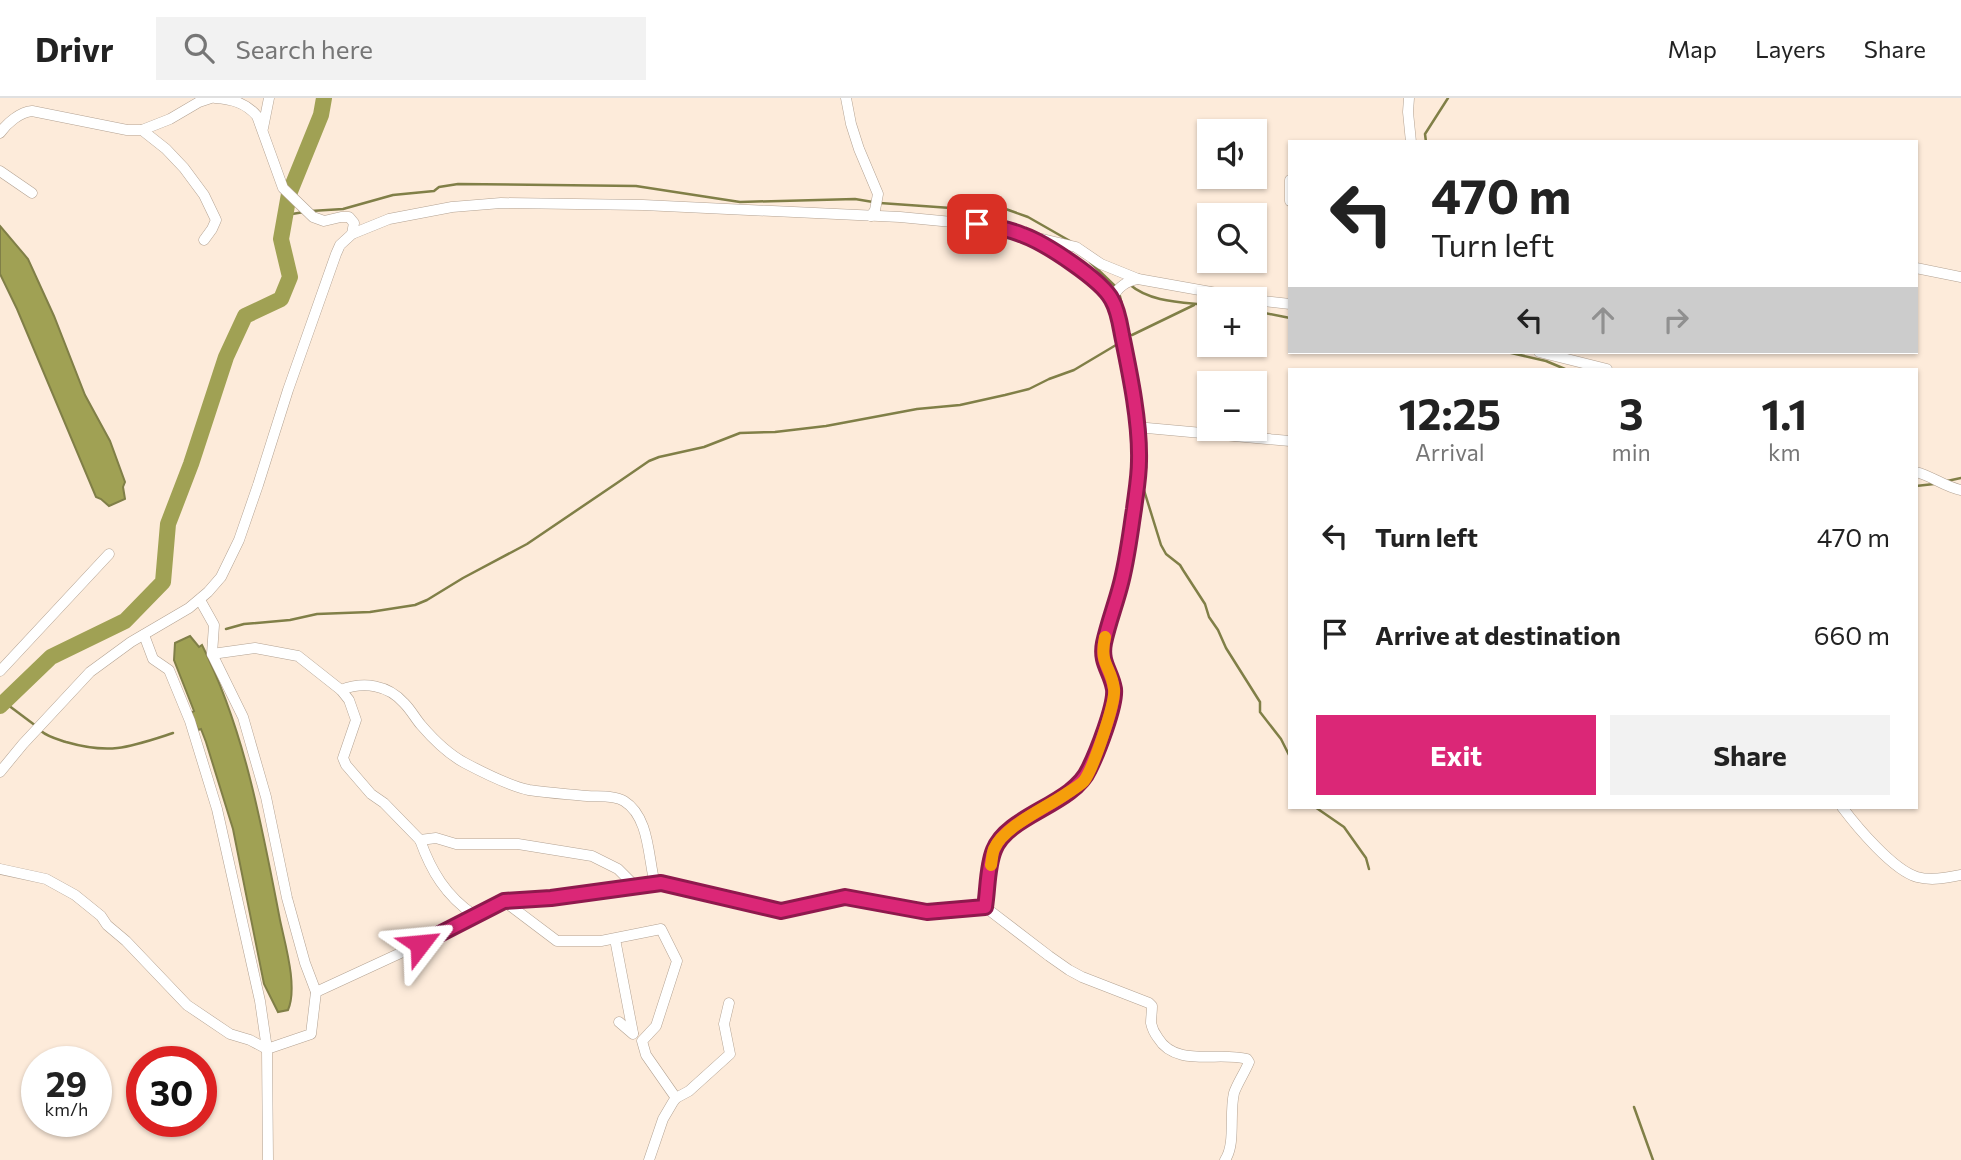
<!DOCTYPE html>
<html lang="en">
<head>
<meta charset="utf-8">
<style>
  :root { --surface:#fff; --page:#f2f2f2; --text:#222; --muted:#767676; --line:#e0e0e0; --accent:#db2777 }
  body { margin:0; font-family:Commissioner,sans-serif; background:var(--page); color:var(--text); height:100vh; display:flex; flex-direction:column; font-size:26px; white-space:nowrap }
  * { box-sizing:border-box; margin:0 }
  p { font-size:23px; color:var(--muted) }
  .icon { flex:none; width:38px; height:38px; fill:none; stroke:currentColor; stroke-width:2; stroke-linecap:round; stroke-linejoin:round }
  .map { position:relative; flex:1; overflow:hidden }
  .side { position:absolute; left:1288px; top:270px; width:630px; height:441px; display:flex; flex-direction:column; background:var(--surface); border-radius:0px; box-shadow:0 2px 5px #0004 }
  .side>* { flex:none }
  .guide { position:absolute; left:1288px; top:42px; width:630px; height:214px; border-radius:0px; box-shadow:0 2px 5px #0004; background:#fff; color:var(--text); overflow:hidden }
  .tools { position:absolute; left:1197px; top:21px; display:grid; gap:14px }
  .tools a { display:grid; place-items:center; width:70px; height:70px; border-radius:0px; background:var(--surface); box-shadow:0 2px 5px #0004; font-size:35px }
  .speed { position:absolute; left:21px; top:948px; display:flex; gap:14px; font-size:35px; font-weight:700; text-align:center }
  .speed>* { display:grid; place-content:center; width:91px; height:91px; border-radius:50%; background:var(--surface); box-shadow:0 2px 5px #0004; line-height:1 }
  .speed small { font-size:18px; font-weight:400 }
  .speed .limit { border:10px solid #d22; background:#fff; color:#111 }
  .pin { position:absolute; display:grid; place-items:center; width:60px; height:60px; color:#fff; margin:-30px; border-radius:14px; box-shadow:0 4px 10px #0006 }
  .me { position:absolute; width:77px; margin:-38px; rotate:61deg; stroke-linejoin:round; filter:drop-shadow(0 0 5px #0008) }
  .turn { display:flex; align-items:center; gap:24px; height:147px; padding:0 28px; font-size:32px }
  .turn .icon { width:91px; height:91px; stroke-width:2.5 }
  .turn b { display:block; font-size:49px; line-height:60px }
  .lanes { display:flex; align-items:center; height:66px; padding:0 28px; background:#0003; justify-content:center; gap:35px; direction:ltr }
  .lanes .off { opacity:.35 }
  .eta { display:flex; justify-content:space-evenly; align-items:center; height:119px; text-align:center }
  .eta b { font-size:42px; font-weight:700; line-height:49px }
  .cta { display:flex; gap:14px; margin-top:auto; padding:14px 28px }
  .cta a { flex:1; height:80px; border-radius:0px; background:var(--accent); color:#fff; font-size:28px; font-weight:700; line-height:80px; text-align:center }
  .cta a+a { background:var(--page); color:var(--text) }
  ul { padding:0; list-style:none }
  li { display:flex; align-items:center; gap:21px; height:98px; padding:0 28px }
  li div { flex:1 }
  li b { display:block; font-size:26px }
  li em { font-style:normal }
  header { display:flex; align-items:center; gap:42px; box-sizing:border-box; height:98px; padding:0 35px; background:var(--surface); border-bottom:2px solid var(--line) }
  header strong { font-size:33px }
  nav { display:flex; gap:38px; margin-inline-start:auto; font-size:24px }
  .search { width:490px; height:63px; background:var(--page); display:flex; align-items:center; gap:18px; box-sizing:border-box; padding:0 24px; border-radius:0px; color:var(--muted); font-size:26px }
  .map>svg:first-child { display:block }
  .water { fill:#a0a154; stroke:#807f47; stroke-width:2 }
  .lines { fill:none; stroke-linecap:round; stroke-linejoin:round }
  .stream { stroke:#807f47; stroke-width:2.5 }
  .river { stroke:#a0a154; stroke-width:16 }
  .minor-casing { stroke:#b3a292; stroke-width:11 }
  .minor { stroke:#fff; stroke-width:10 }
  .route-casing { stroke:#8e194d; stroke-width:18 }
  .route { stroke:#db2777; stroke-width:12 }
  .slow { stroke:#f59e0b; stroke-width:12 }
</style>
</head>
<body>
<header>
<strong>Drivr</strong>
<div class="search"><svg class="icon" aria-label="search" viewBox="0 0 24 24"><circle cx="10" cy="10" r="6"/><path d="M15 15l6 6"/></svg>Search here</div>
<nav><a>Map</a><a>Layers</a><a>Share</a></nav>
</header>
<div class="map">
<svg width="1961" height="1062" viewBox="0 0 1961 1062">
  <rect width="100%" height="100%" fill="#fdebda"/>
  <!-- water -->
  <g class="water">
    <polygon points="0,128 28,161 54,218 85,297 110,343 125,384 123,389 125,401 109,408 101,401 96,399 17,211 0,176"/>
    <path d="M190,538L199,549L202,547C245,633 262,729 280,822C285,846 298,889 288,912L278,914L264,886L233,731L206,644L201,631L198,632L191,615L194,613L174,562L175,545Z"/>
  </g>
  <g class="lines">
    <!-- stream -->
    <g class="stream">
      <polyline points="1426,44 1425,36 1448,0"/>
      <polyline points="880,105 951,110 974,106 1000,109 1028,119 1070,143"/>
      <polyline points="311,113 343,111 393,97 434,93 439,89 458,86 636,88 740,104 855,101 873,104"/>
      <polyline points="286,117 304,114"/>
      <polyline points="1090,164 1115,188"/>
      <path d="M1129,186C1151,205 1183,204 1209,207"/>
      <polyline points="1119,194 1129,238 1133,273"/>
      <polyline points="1255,213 1290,220"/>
      <polyline points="1132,237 1194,207"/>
      <polyline points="1507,254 1546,263 1565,271"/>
      <polyline points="1142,333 1146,369 1143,389 1161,447 1166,456 1180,467 1183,472 1205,506 1209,519 1218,532 1226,550 1260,604 1260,614 1281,641 1290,659"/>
      <polyline points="1947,383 1961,380"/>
      <polyline points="1916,388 1934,386"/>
      <polyline points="226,531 244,526 290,522 317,516 370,514 415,507 427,502 463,480 527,446 617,385 649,363 659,359 704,349 740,335 775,334 826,328 917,311 960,307 1005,297 1029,291 1049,281 1074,272 1116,247"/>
      <polyline points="4,604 36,628"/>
      <path d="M41,633C48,639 57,641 66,644C111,657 130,649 173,635"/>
      <polyline points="1315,709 1344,729 1366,760 1369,771"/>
      <polyline points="1634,1009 1653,1062"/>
    </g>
    <!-- river -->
    <polyline class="river" points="0,608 51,559 125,523 163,484 168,426 191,366 226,259 245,218 281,201 290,179 281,141 289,96 321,17 324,0"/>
    <defs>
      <g id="minor">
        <path d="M215,0C232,1 246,5 257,18L283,90L313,119L324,123L341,119H349L354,125L352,136"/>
        <polyline points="846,0 851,26 859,51 878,96 875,112 871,118"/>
        <polyline points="1409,0 1408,14 1411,44"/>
        <polyline points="263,30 269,0"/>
        <polyline points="142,32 170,21 199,4 211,0"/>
        <path d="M0,35C7,25 20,14 32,13L127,32H142L166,51L184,70L204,97L216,122L212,131L204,142"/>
        <polyline points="0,73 32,95"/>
        <polyline points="1290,82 1290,103"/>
        <polyline points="1034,139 1076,149 1101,166 1138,181 1250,201"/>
        <polyline points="1916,170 1961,179"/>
        <path d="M1112,200C1118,190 1125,183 1138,181"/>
        <polyline points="1255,202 1290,206"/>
        <polyline points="1539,254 1607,271"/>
        <polyline points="1136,329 1290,343"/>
        <path d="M1916,374C1932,378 1945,389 1961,392"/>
        <polyline points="200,502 214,527 212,556 243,619 266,699 287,800 305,865 316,894"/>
        <polyline points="144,537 153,561 169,572 190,623 217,711 260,903 267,951 268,1062"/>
        <polyline points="212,556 255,550 298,558 341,592 349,602 356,622 343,660 346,667 371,696 384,705 420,742"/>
        <polyline points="0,573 109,456"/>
        <path d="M341,592C364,583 388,587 404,605C411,612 415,620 421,627C433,641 448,656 465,665C482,674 510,688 529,692C548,695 568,696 587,698C598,699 614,697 624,703C650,719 648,761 655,786"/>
        <path d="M0,674L23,646L90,574L131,544L189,510L208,494L221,479L239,442L258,387L288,292L336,156L340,147L352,136L389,121L452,109L501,105L643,107L900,119L994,128L1026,138L1047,149L1084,174L1106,193L1114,204L1125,250L1136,323L1139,363L1134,413L1126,459L1103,554C1104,568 1112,578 1114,591C1116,606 1094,668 1085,681C1083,684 1079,687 1077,689L1008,733L994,752L985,809"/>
        <path d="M1842,709C1857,729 1893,772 1917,779C1931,783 1947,780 1961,777"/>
        <path d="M0,771L46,781L75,797L101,818L107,827L126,843L187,907L230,936L250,942L267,951L311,936L316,894L420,846L504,803L551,800L661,785L781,813L845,799L927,814L985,809L1049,858L1069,872L1082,879L1149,905L1152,908C1152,914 1151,920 1151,925C1152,930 1155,936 1158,940C1176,970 1219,953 1247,961L1249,964C1245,974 1237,986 1234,995C1229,1016 1236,1046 1225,1062"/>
        <polyline points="504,803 557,843 601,843 661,831 677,863 656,928 642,943 646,957 676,1000"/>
        <path d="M474,817C446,798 431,773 420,742L436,740L456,746H518L592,758L618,771L635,788"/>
        <polyline points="615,841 633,935"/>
        <polyline points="619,924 633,936"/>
        <polyline points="649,1062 663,1021 673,1004 676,1000 689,993 730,956 724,926 729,905"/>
      </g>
    </defs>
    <!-- minor casing -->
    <use href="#minor" class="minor-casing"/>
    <!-- minor -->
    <use href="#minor" class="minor"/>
  </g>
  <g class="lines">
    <defs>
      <path id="route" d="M420,846L504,803L551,800L661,785L781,813L845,799L927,814L985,809C988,791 987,769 994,752C1007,717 1073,707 1089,671C1097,655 1116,607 1114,591C1111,573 1100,565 1104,545C1108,526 1115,508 1120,489C1127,464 1130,437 1134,411C1136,395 1139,379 1139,363C1140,324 1130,276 1122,237C1120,226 1118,212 1112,202C1102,182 1045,145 1023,137C1008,131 993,128 977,126"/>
    </defs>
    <!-- route casing -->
    <use href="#route" class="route-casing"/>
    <!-- route -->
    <use href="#route" class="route"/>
    <!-- slow -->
    <path class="slow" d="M991,767C992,762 992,756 994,751C1004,728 1046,710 1066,696C1072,692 1079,688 1084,683C1093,671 1116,604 1114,591C1111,567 1099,568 1105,539"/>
  </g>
</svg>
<div class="tools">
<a><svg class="icon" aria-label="sound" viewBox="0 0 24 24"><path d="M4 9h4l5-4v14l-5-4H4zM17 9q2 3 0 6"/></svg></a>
<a><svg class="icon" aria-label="search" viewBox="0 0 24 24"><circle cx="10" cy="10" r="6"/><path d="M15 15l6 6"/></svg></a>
<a>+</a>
<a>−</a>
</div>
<div class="speed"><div>29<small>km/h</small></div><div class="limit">30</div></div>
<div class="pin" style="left:977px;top:126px;background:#d93025"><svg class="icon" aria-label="arrive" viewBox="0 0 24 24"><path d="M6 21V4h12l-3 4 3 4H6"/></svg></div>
<svg class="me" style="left:420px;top:846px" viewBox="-20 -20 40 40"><path d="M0-17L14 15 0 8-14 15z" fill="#db2777" stroke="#fff" stroke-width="4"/></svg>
<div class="guide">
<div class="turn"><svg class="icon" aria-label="left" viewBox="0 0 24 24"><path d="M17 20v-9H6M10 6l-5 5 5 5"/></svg><div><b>470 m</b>Turn left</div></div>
<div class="lanes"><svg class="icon" aria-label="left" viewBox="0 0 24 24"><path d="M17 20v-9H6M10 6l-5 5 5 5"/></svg><svg class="icon off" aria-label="ahead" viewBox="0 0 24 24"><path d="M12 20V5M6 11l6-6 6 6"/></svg><svg class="icon off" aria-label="right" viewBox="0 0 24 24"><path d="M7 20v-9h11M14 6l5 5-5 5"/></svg></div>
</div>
<section class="side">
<div class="eta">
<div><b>12:25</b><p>Arrival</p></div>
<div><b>3</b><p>min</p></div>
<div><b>1.1</b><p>km</p></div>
</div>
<ul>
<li><svg class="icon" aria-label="left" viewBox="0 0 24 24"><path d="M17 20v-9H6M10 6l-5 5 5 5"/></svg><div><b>Turn left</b></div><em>470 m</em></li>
<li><svg class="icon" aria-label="arrive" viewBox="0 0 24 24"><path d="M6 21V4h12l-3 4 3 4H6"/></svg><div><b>Arrive at destination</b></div><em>660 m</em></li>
</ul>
<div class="cta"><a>Exit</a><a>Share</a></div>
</section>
</div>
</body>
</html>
